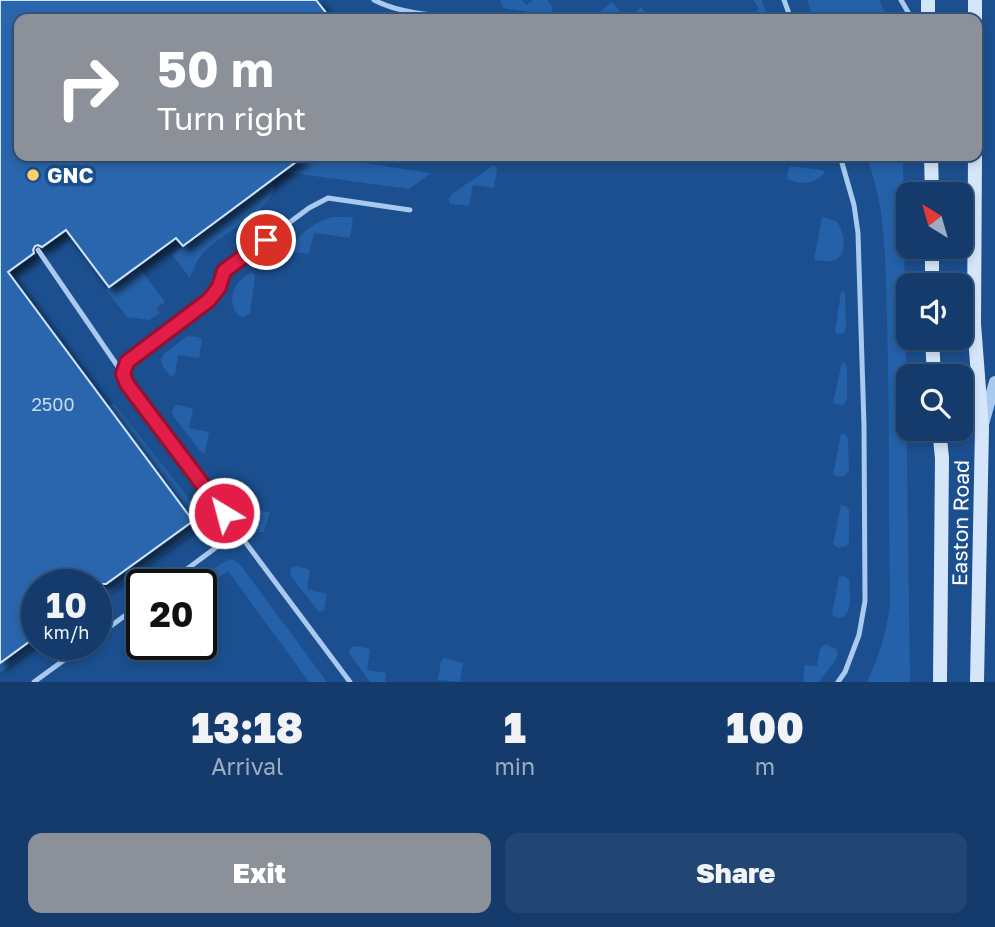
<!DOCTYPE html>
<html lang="en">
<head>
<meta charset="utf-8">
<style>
  :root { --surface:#143b6b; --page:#214673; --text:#f1f3f6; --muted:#9dadc1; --line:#33557e; --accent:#8c9099 }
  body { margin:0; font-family:"Golos Text",sans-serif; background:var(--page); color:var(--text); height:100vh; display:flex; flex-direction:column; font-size:26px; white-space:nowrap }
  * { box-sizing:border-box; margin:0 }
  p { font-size:23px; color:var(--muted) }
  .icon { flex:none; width:38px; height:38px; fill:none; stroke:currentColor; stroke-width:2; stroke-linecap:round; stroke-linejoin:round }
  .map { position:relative; height:682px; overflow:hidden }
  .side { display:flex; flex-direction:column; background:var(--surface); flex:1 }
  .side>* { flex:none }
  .top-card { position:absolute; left:14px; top:14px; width:968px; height:147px; border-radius:14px; box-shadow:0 4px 10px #0003,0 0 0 2px var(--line); background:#8c9099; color:#fff; overflow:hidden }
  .needle { width:46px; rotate:323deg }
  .buttons { position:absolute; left:896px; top:182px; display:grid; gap:14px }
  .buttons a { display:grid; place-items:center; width:77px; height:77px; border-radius:14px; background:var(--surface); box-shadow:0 4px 10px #0003,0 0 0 2px var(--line); font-size:35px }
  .speed { position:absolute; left:21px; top:569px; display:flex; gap:14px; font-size:35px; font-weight:700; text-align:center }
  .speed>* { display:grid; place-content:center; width:91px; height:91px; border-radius:50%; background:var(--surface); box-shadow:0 4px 10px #0003,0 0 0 2px var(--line); line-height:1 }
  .speed small { font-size:18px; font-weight:400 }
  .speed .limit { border:4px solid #111; border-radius:10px; background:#fff; color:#111 }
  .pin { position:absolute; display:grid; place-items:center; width:60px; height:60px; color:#fff; margin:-30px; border:4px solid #fff; border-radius:50%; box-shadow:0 2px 7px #0007 }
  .me { position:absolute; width:77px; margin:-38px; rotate:323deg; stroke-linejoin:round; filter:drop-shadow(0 0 5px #0008) }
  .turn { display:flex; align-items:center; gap:24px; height:147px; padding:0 28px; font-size:32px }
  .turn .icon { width:91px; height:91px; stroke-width:2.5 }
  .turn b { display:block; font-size:49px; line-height:60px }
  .eta { display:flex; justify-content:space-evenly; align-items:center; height:119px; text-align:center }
  .eta b { font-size:42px; font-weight:800; line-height:49px }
  .action { display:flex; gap:14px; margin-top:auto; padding:14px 28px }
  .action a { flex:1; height:80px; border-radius:14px; background:var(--accent); color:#fff; font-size:28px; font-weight:800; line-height:80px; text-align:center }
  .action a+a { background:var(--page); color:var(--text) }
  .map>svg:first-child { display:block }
  .green { fill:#2461a8 }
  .building { fill:#2a66ad; stroke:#cfe3fa; stroke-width:2; filter:url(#shadow) }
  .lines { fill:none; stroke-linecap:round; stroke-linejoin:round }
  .path { stroke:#a9c9ee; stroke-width:4.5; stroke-dasharray:3.5 5; stroke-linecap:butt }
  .service { stroke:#a9c9ee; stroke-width:5 }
  .tertiary { stroke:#a9c9ee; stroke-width:12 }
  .secondary { stroke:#d6e6fa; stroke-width:14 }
  .route-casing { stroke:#92132f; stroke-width:18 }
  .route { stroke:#e11d48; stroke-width:12 }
  .poi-dot { fill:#ffd166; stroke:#1b4f8f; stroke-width:2.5 }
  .labels { text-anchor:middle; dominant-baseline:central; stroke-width:7; stroke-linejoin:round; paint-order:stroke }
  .number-label { font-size:18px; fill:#cad9ea }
  .poi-label { font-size:21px; font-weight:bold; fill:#fff; stroke:#1b4f8f; text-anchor:start }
  .street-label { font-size:21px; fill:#fff; stroke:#1b4f8f }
</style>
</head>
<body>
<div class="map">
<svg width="995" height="682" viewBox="0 0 995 682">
  <defs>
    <filter id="shadow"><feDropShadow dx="6" dy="6" stdDeviation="3.5" flood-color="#0009"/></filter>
  </defs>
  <rect width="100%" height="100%" fill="#1b4f8f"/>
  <!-- green -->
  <g class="green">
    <polygon points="500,0 522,0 526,5 534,0 547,0 551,5 553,11 548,15 503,8"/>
    <polygon points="753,0 762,0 768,19 744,19 759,9"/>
    <polygon points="807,0 879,0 888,19 814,19"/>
    <polygon points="612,2 626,19 641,7 651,19 601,19 601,11"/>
    <polygon points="306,156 324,156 325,157 431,173 409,189 285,172"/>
    <path d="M903,159L910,682H867C879,657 887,631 890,603C888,508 890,414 887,319C885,265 887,212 868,161Z"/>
    <polygon points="494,165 497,169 494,188 473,185 469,206 450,204 449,199 452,194"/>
    <path d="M790,166L822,170L825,172C816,185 801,185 787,179L789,167Z"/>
    <path d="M271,180L274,189C269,210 224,233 207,249C198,257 194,267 190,278L172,255Z"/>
    <path d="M332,217H350L353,218L350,238L314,233L309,254L293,252L292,250C294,236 318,220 332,217Z"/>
    <path d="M822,217L836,221C845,231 849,257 832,261C827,262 819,260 814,260Z"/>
    <polygon points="138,266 165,302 156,308 160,313 149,320 127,317 106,290"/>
    <path d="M251,273L255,275L250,313L244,317L239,316C225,302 234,280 251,273Z"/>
    <polygon points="843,290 845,294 846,328 844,333 838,334 835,332 841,292"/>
    <polygon points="187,336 198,337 202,340 199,358 178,355 175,375 171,377 163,367 161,360 164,354"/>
    <polygon points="842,362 845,363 847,366 847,399 843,405 833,403"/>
    <path d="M114,403L196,508C199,517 199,525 191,533L96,603V593L193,520L109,406Z"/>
    <polygon points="176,405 180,405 193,409 189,428 209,432 205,453 202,453 173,416 172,411"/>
    <polygon points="841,434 844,434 848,438 849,470 846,475 840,477 833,475"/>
    <polygon points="234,485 251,489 248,509 270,512 264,532 260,532 258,530 230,493 231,488"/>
    <polygon points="841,505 846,506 849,510 849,542 846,546 838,548 833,544"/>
    <path d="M230,559L239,563L327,682H309L228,571L212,582H208L206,578C209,570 222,563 230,559Z"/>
    <polygon points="298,566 310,570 307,589 327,594 324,611 319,612 290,575 291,568"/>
    <path d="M843,576L849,579C850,592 854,623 834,617L832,614L839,577Z"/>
    <polygon points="35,638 37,644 39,644 0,673 0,663"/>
    <polygon points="826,644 836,649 838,654 834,662 819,682 803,682 805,665 817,666 820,648"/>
    <polygon points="354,646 367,648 370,650 367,670 386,673 385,682 370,682 349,653 350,648"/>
    <polygon points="444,658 463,663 460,682 438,680 441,661"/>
  </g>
  <!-- building -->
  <polygon class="building" points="0,0 316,0 331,19 19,19 19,156 304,156 183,246 176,238 109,287 66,230 42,247 38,245 35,246 33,250 34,253 8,272 193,521 106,584 37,584 37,636 0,663"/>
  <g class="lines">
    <!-- path -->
    <polyline class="path" points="869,158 906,156"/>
    <!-- service -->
    <g class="service">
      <path d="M374,0C402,15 444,16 476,19"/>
      <polyline points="784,0 791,19"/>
      <polyline points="901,0 912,19"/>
      <polyline points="38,250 123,374"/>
      <polyline points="167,584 238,531"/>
      <polyline points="96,637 142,603"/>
      <polyline points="34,682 86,644"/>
      <polyline points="350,682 127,384 123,374 127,362 210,300 219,287 224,271 309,208 328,198 410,210"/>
      <polyline points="838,682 845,672 859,635 865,601 864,425 858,233 854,205 840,156"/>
    </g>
    <!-- tertiary -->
    <polyline class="tertiary" points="983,424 995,382"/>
    <!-- secondary -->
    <g class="secondary">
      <polyline points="928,0 928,19"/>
      <polyline points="975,19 975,0"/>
      <polyline points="931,156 932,194"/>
      <polyline points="975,156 974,324 982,428 977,682"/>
      <polyline points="932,247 932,285"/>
      <polyline points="932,338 934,376"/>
      <polyline points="939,429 942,458 940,682"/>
    </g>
  </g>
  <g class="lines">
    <defs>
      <polyline id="route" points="224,513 127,384 123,374 127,362 209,300 219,287 224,271 266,240"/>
    </defs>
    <!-- route casing -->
    <use href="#route" class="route-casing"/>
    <!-- route -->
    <use href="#route" class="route"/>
  </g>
  <!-- markers -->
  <circle class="poi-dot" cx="33" cy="175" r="7"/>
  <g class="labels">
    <!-- number labels -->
    <g class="number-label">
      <text x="53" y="404">2500</text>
    </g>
    <!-- poi labels -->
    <g class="poi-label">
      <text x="47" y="175">GNC</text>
    </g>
    <!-- street labels -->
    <g class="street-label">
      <text transform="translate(960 523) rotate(-89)">Easton Road</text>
    </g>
  </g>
</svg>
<div class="buttons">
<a><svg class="needle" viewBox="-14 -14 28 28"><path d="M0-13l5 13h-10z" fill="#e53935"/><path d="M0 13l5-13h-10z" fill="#9dadc1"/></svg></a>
<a><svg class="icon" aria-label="sound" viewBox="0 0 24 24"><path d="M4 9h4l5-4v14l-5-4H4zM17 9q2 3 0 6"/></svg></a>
<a><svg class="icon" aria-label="search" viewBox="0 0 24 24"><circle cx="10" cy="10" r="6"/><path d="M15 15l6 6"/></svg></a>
</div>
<div class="speed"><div>10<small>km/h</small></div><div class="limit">20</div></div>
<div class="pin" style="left:266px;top:240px;background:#d93025"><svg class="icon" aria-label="arrive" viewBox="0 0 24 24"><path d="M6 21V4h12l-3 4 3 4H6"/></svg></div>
<svg class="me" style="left:224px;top:513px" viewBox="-20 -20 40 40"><circle r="17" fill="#e11d48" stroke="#fff" stroke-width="3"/><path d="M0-11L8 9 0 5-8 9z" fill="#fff"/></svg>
<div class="top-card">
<div class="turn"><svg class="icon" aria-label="right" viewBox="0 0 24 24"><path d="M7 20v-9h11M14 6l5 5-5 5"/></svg><div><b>50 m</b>Turn right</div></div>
</div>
</div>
<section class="side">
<div class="eta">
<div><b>13:18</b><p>Arrival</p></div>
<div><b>1</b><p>min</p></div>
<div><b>100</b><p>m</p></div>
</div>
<div class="action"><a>Exit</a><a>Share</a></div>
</section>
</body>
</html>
